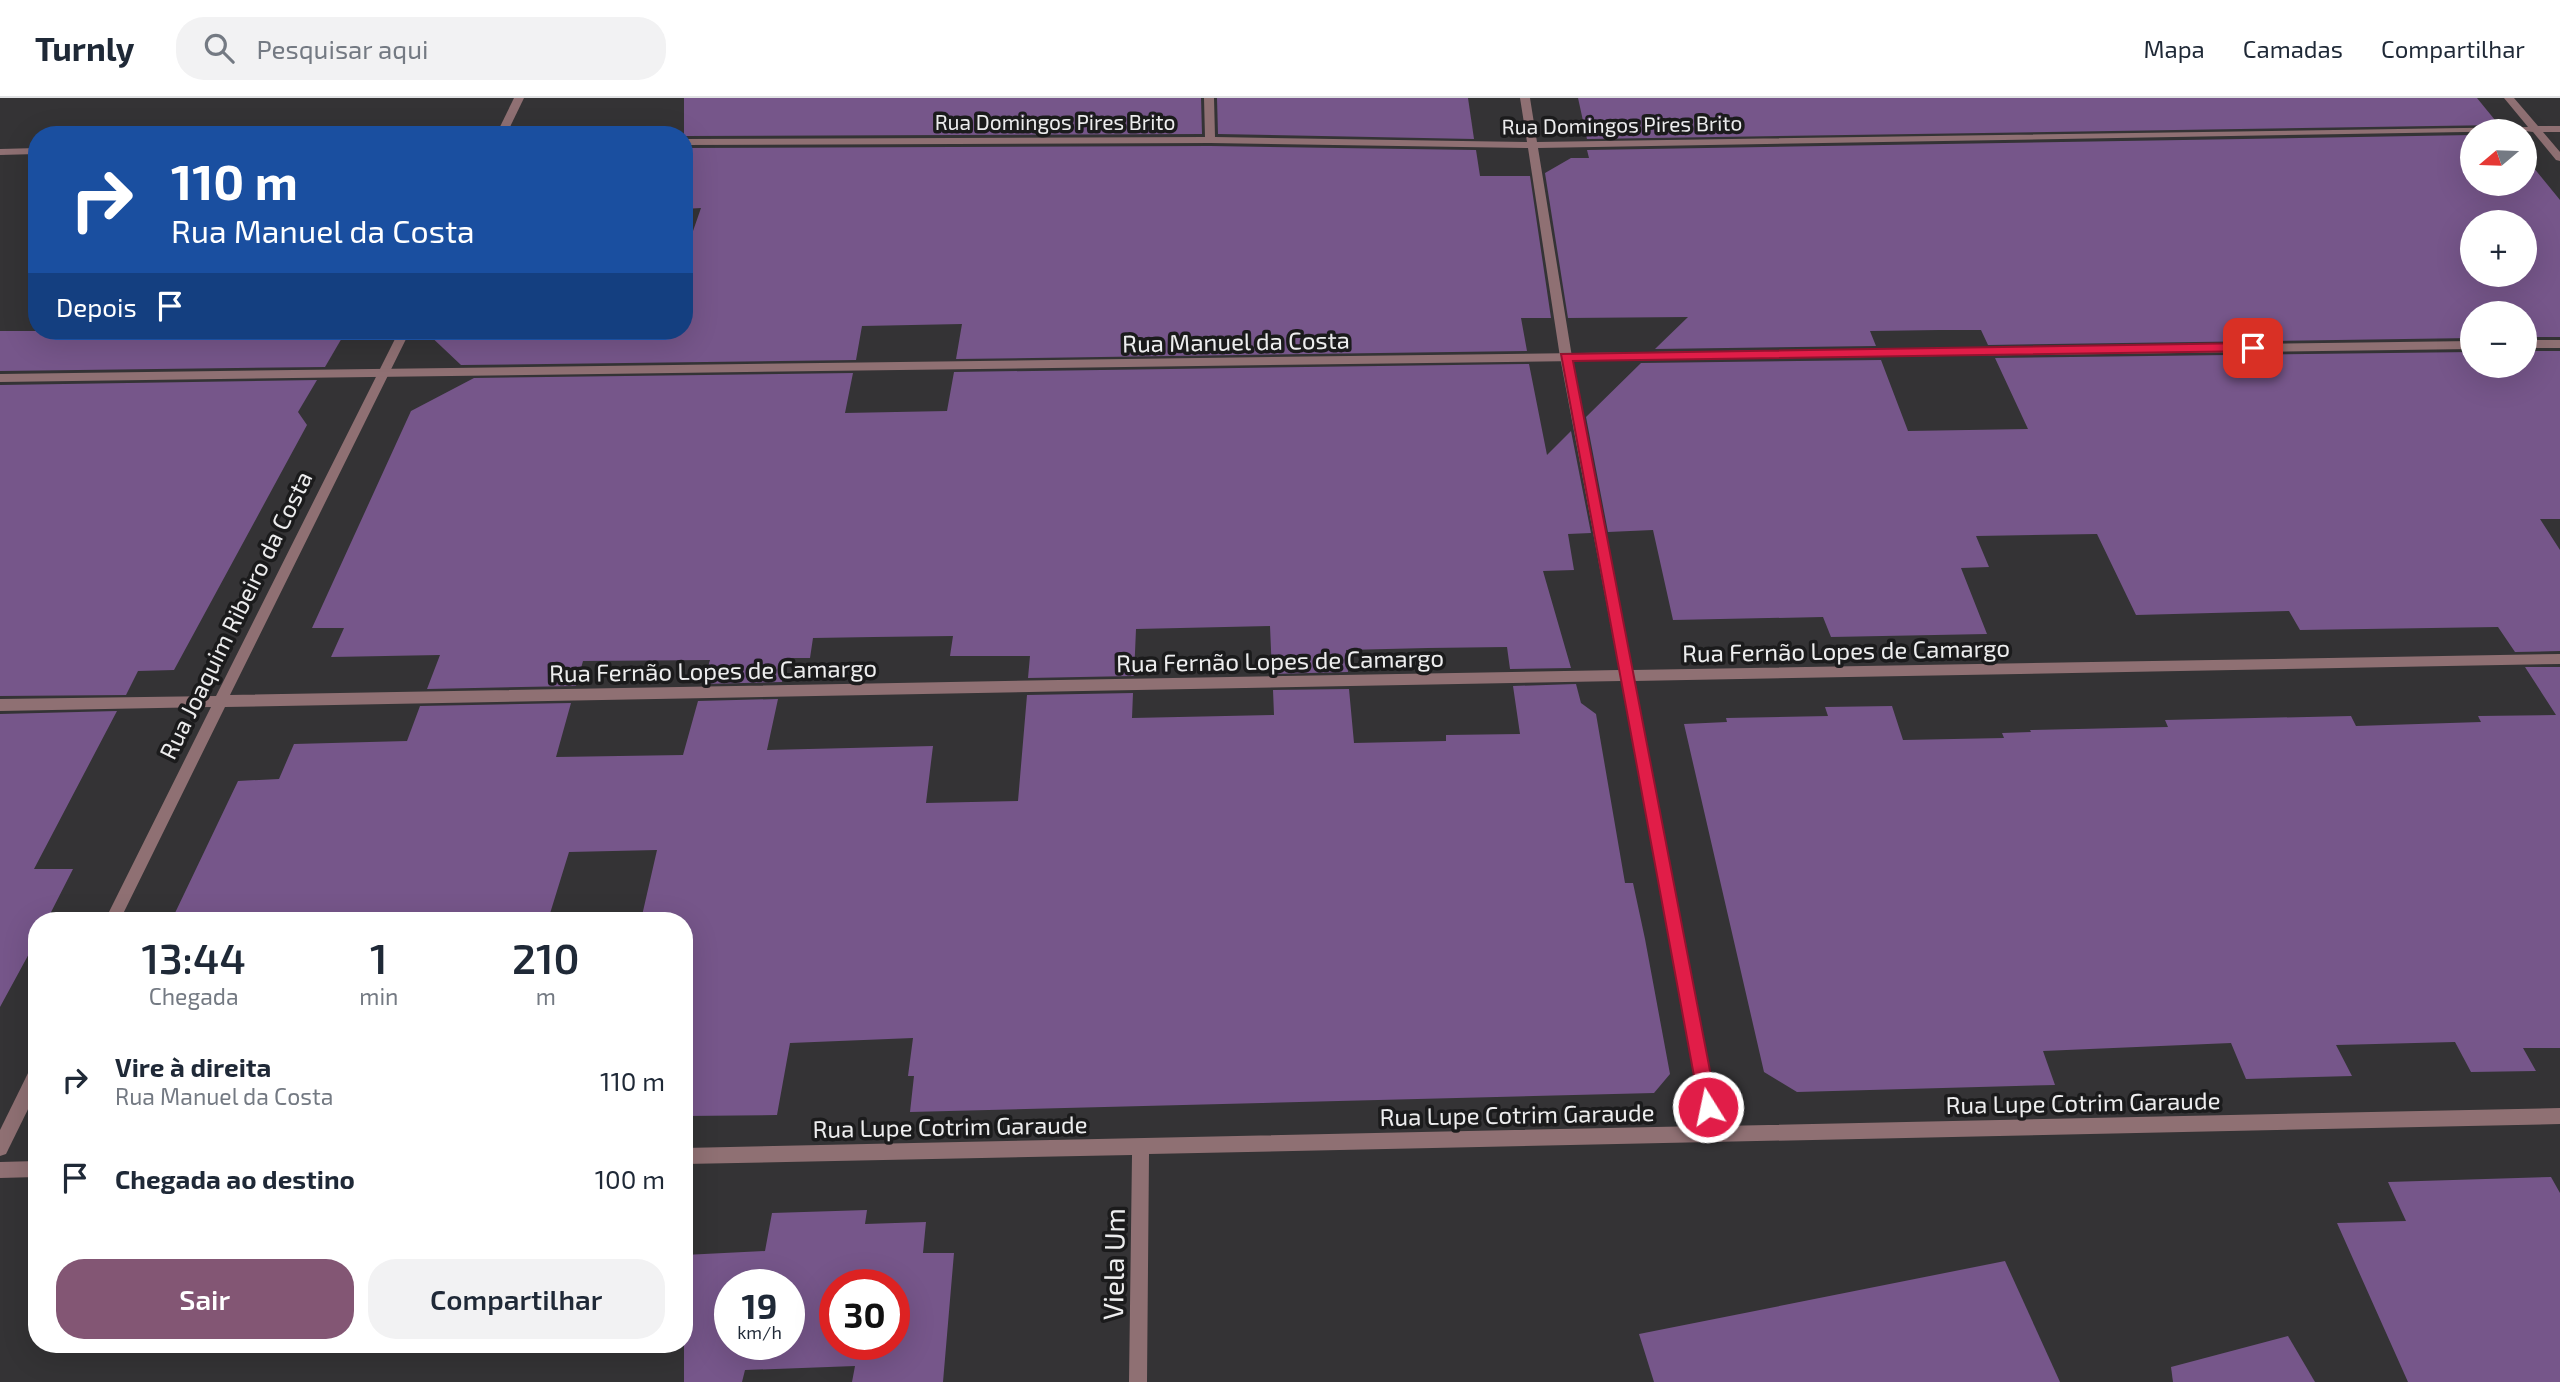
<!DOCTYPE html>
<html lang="pt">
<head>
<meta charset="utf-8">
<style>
  :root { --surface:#fff; --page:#f2f2f3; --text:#1f2937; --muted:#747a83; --line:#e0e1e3; --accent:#835674 }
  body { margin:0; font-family:"Exo 2",sans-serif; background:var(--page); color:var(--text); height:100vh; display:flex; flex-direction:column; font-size:26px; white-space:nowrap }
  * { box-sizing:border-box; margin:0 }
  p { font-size:23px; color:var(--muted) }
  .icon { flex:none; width:38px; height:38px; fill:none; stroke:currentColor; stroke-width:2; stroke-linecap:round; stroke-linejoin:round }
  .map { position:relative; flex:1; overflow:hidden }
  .panel { position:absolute; left:28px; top:814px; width:665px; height:441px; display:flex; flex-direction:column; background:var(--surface); border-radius:28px; box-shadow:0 7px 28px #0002 }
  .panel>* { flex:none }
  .hud { position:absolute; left:28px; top:28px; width:665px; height:214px; border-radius:28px; box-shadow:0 7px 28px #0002; background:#1a4fa0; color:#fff; overflow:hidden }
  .needle { width:46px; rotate:251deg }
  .fabs { position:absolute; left:2460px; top:21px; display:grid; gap:14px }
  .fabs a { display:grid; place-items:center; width:77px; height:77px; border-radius:50%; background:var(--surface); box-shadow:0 7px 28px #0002; font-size:35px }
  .speed { position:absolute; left:714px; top:1171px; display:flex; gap:14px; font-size:35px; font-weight:700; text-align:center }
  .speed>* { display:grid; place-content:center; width:91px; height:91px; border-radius:50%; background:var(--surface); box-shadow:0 7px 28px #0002; line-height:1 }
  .speed small { font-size:18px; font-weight:400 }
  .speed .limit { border:10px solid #d22; background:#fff; color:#111 }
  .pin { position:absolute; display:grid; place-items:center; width:60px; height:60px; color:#fff; margin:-30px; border-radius:14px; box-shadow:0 4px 10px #0006 }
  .me { position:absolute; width:77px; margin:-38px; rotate:350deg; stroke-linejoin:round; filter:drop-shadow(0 0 5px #0008) }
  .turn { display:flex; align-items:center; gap:24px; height:147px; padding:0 28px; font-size:32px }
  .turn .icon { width:91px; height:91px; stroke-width:2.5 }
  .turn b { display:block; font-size:49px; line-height:60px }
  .then { display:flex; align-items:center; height:66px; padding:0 28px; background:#0003; gap:14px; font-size:26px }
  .eta { display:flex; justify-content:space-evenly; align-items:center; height:119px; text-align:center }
  .eta b { font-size:42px; font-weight:600; line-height:49px }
  .primary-button { display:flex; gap:14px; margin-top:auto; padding:14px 28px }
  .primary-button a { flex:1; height:80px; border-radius:28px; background:var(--accent); color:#fff; font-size:28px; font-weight:600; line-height:80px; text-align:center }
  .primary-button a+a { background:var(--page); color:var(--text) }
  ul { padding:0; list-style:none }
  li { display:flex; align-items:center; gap:21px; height:98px; padding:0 28px }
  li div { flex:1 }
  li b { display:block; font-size:26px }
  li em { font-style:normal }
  header { display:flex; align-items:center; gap:42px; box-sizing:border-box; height:98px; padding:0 35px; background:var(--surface); border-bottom:2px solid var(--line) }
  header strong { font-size:33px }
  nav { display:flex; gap:38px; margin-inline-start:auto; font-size:24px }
  .search { width:490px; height:63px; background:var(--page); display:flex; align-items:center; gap:18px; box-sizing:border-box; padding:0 24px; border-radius:28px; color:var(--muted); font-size:26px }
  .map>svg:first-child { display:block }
  .building { fill:#76568a; fill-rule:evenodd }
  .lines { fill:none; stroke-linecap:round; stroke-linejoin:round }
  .minor { fill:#8f7073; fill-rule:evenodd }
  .tertiary { fill:#8f7073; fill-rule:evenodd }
  .route { fill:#e11d48; stroke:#92132f; stroke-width:2 }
  .labels { text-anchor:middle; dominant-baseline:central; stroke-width:7; stroke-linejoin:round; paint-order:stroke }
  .far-street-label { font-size:21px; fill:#ededee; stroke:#1b1b1c }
  .street-label { font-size:24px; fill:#ededee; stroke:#1b1b1c }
  .near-street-label { font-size:28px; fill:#ededee; stroke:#1b1b1c }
</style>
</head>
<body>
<header>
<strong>Turnly</strong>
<div class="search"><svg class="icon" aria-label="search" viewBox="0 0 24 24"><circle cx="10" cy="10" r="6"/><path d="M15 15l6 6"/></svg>Pesquisar aqui</div>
<nav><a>Mapa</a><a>Camadas</a><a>Compartilhar</a></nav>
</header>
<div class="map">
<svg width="2560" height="1284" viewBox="0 0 2560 1284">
  <rect width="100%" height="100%" fill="#343335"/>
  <!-- building -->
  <g class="building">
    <polygon points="684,0 1201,0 1202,36 684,38"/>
    <polygon points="1217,0 1468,0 1474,41 1218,36"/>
    <polygon points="1578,0 2477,0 2499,27 1587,41"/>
    <path d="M2473,37V86H2525V59L2560,102V239H2525V215H2473V240L1988,247L1981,232H1939L1870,233L1876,248L1655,251L1688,219L1568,220L1545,75L1571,60H1589L1587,52ZM2473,124H2525V177H2473Z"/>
    <polygon points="1210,48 1476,52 1480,78 1530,78 1551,220 1521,220 1527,253 956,261 962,226 862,228 856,262 461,267 425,233 684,233 684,159 701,110 684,111 684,50"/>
    <polygon points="0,233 346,233 325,269 0,273"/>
    <polygon points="2525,253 2560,253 2560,421 2540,421 2560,452 2560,553 2515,554 2498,529 2300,532 2289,513 2136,517 2097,436 1976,438 1989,469 1961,470 1987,536 1831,539 1823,519 1673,522 1653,432 1608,434 1586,319 1641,265 1881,262 1908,333 2028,331 1995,260 2473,254 2473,268 2525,268"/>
    <polygon points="1529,266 1547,357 1571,333 1591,435 1568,436 1574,472 1543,473 1571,570 1510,571 1507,549 1428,550 1346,552 1348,574 1272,576 1270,528 1136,531 1134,578 1028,580 1030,558 950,558 953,538 874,539 813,540 810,560 787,560 782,584 703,586 710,562 583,563 576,588 427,591 440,557 331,559 344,530 312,530 411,313 474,280 853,275 845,315 947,313 954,274"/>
    <polygon points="317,282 298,314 307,327 174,572 138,573 126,597 0,598 0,287"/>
    <polygon points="2525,569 2560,569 2560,950 2523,950 2536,973 2471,974 2455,944 2336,947 2352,978 2246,981 2231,945 2043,953 2055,987 1797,994 1764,974 1684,626 1727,624 1726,620 1828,618 1825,609 1892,608 1903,642 2004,640 2002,635 2031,634 2030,632 2168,629 2165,622 2351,618 2356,628 2481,624 2478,618 2556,617"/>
    <polygon points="1576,586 1581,605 1596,616 1625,785 1633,785 1645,841 1670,976 1654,995 910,1014 914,978 908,978 913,940 790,945 777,1017 684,1018 684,822 641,822 657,752 569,754 548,822 207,822 211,815 175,815 238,683 279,681 294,646 407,643 420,608 571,605 556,659 683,657 698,603 778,601 767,652 933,648 926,705 1018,703 1027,597 1133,595 1132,620 1274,617 1273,592 1349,591 1354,645 1446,643 1446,637 1520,636 1513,588"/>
    <polygon points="117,613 34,771 73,771 47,822 37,822 37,841 0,909 0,616"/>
    <polygon points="2551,1079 2560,1095 2560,1284 2408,1284 2337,1125 2406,1123 2388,1084"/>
    <path d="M867,1112L865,1126L926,1124L923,1155H954L943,1284H852L855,1268L745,1272L742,1284H684V1157L765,1153L772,1115ZM730,1186H789V1246H730ZM835,1186H894V1246H835Z"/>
    <polygon points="2005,1163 2060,1284 1654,1284 1639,1236"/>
    <polygon points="2288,1238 2315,1284 2173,1284 2171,1269"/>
  </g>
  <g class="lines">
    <!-- minor -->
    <g class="minor">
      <polygon points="514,0 524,0 506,37 496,37"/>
      <polygon points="1204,0 1214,0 1215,39 1527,44 1520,0 1530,0 1537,44 2528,29 2504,0 2514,0 2538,28 2560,28 2560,34 2543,34 2560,54 2560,63 2556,62 2533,34 2525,33 1538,50 1572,259 1632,572 2560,556 2560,566 1634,583 1720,1028 2560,1010 2560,1026 1149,1056 1147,1284 1129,1284 1132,1057 684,1066 684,1050 1703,1028 1621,583 225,609 120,822 105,822 211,609 0,613 0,601 216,598 399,233 410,233 230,597 1619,572 1560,259 1528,50 1210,45 684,47 684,41 1205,39"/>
      <polygon points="37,50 37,56 0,57 0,51"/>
      <polygon points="37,967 37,993 6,1056 0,1058 0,1032 31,969"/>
      <polygon points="37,1063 37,1079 0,1080 0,1064"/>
    </g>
    <!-- tertiary -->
    <g class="tertiary">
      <rect x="2525" y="242" width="35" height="8"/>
      <polygon points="2473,243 2473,251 0,284 0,276"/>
    </g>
  </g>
  <!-- route -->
  <polygon class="route" points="2253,245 2259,250 2258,253 1573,263 1717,1009 1715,1016 1708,1018 1701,1016 1561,256"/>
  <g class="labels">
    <!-- far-street labels -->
    <g class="far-street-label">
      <text x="1055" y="23">Rua Domingos Pires Brito</text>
      <text transform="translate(1622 26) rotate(-1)">Rua Domingos Pires Brito</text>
    </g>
    <!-- street labels -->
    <g class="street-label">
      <text transform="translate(1236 243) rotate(-1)">Rua Manuel da Costa</text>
      <text transform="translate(235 517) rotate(-64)">Rua Joaquim Ribeiro da Costa</text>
      <text transform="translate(1846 552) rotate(-1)">Rua Fernão Lopes de Camargo</text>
      <text transform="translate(1280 562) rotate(-1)">Rua Fernão Lopes de Camargo</text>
      <text transform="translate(713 572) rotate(-1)">Rua Fernão Lopes de Camargo</text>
      <text transform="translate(2083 1004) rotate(-1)">Rua Lupe Cotrim Garaude</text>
      <text transform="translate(1517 1016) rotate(-1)">Rua Lupe Cotrim Garaude</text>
      <text transform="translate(950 1028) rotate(-1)">Rua Lupe Cotrim Garaude</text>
    </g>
    <!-- near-street labels -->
    <g class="near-street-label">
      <text transform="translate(1113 1166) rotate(-89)">Viela Um</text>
    </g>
  </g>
</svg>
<div class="fabs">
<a><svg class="needle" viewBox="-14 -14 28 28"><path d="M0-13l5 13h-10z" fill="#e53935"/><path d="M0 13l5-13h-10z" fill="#747a83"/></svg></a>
<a>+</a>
<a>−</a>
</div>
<div class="speed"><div>19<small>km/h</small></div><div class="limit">30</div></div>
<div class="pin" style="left:2253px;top:250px;background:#d93025"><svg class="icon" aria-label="arrive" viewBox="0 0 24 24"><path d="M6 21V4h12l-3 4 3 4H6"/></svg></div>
<svg class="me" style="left:1708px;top:1009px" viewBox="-20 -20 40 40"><circle r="17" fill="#e11d48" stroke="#fff" stroke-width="3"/><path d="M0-11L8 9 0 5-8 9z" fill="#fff"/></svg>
<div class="hud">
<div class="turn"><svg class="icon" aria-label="right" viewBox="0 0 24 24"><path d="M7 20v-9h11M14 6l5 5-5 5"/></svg><div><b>110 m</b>Rua Manuel da Costa</div></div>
<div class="then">Depois<svg class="icon" aria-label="arrive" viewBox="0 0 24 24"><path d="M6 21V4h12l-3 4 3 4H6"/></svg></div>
</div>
<section class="panel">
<div class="eta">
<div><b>13:44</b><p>Chegada</p></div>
<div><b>1</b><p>min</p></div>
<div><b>210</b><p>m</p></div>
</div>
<ul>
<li><svg class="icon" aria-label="right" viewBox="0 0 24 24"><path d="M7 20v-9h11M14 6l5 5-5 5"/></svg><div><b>Vire à direita</b><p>Rua Manuel da Costa</p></div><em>110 m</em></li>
<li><svg class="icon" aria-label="arrive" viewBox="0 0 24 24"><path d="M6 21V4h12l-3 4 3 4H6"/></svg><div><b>Chegada ao destino</b></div><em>100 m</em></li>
</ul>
<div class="primary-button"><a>Sair</a><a>Compartilhar</a></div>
</section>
</div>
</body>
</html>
